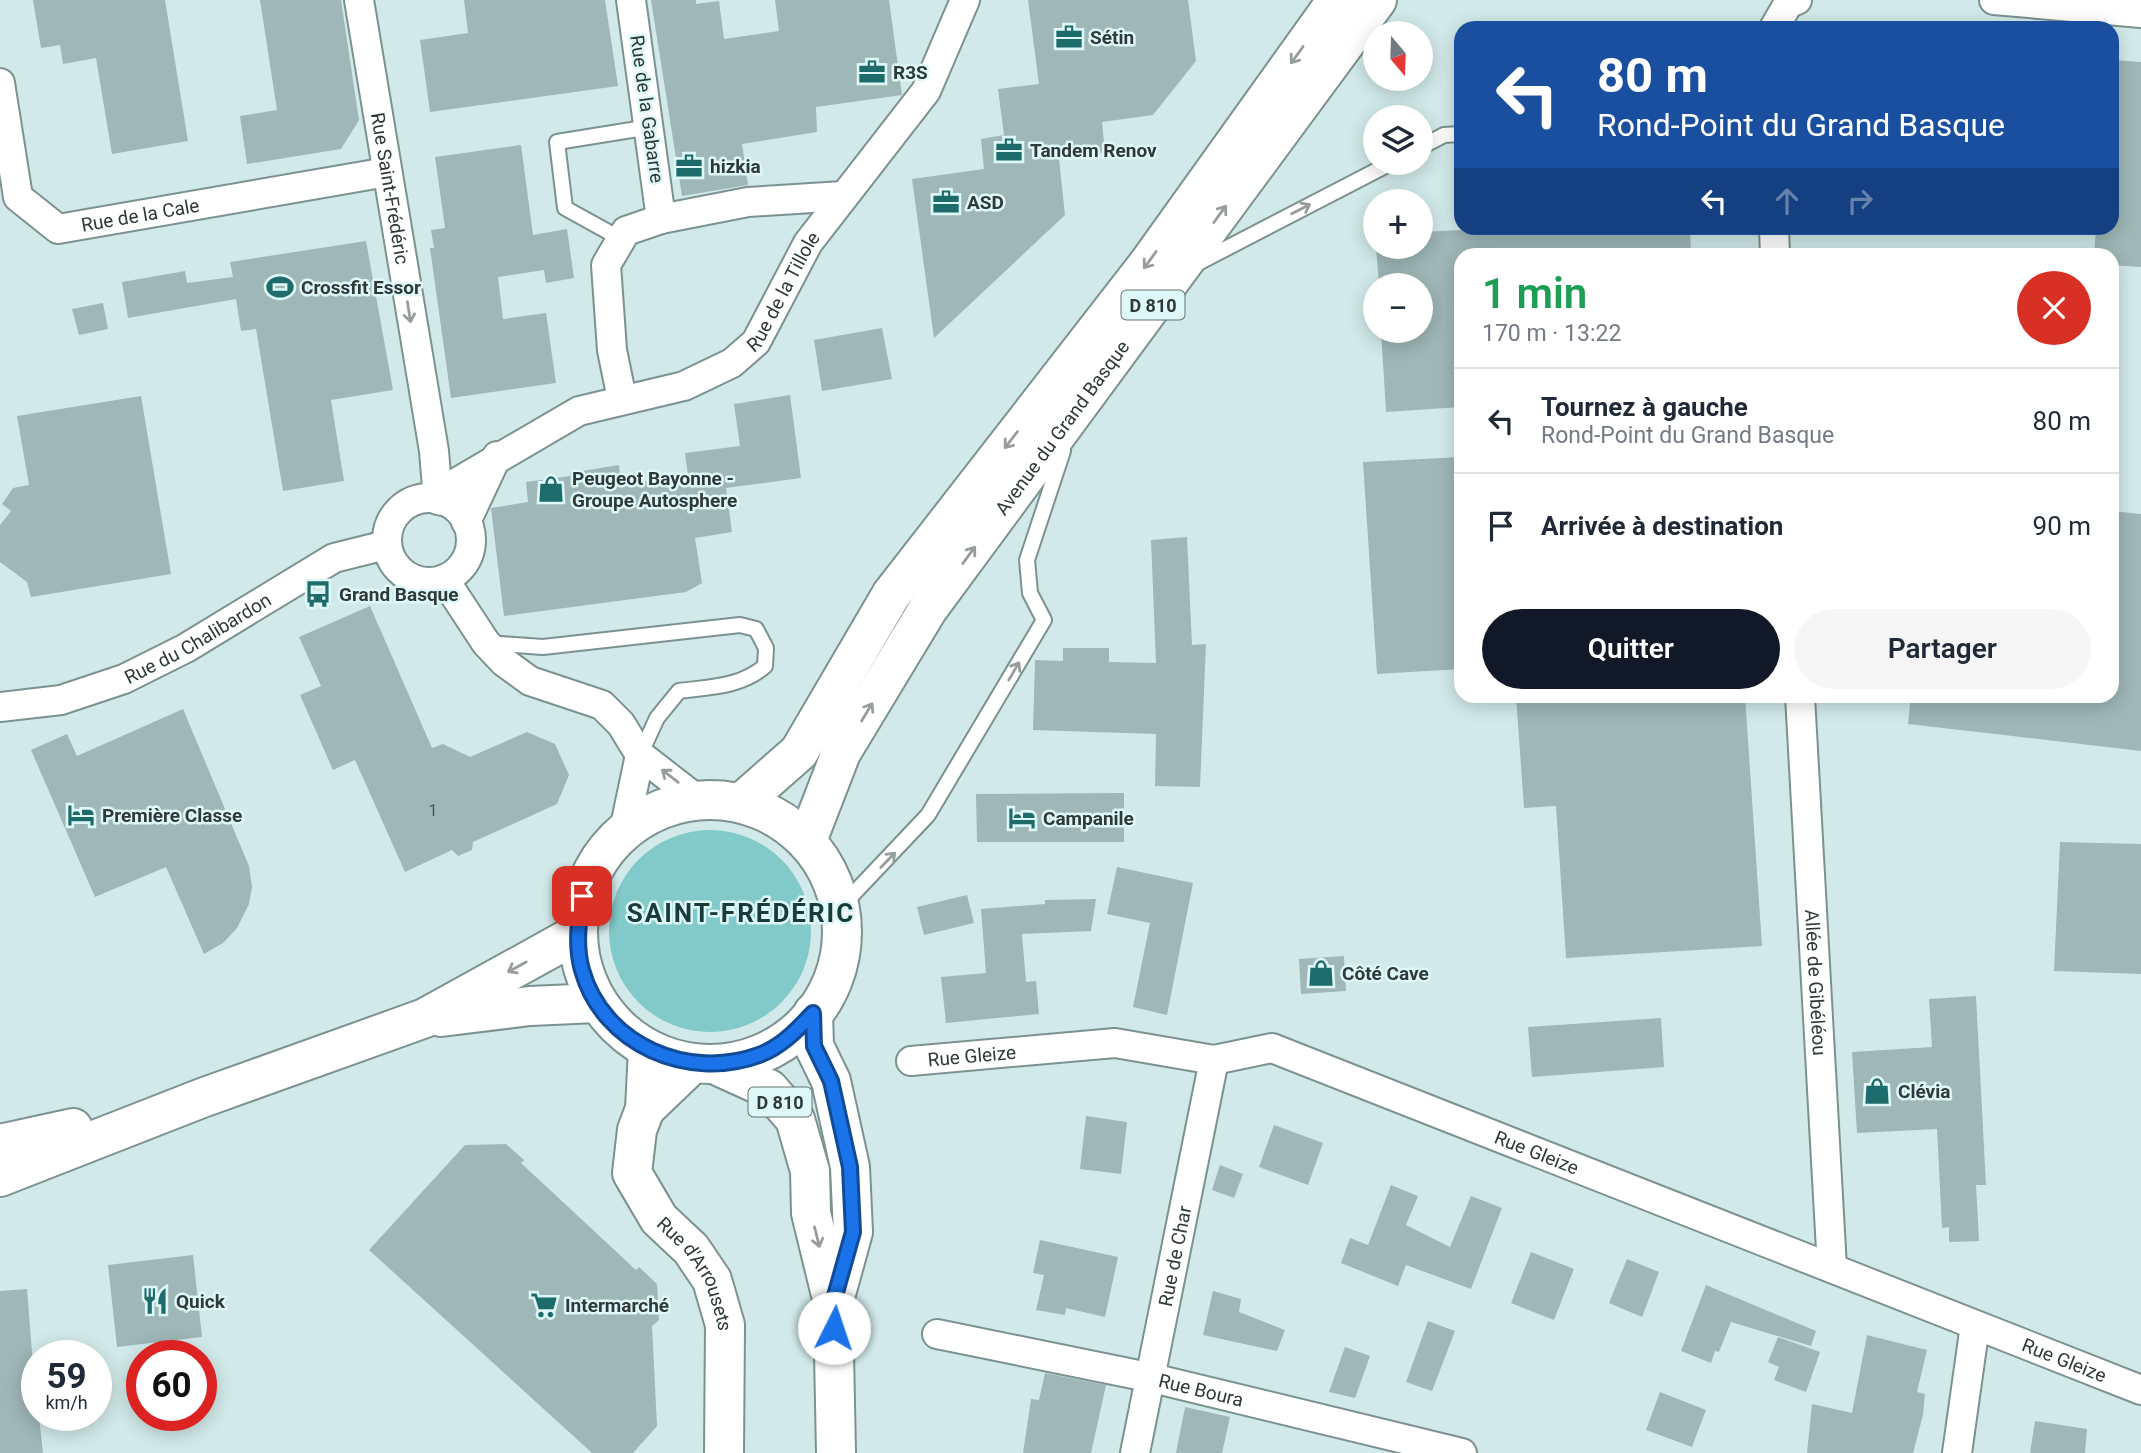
<!DOCTYPE html>
<html lang="fr">
<head>
<meta charset="utf-8">
<style>
  :root { --surface:#fff; --page:#f6f6f7; --text:#1f2937; --muted:#747a83; --line:#e0e1e3; --accent:#111827 }
  body { margin:0; font-family:Roboto,sans-serif; background:var(--page); color:var(--text); height:100vh; display:flex; flex-direction:column; font-size:26px; white-space:nowrap }
  * { box-sizing:border-box; margin:0 }
  p { font-size:23px; color:var(--muted) }
  .icon { flex:none; width:38px; height:38px; fill:none; stroke:currentColor; stroke-width:2; stroke-linecap:round; stroke-linejoin:round }
  .map { position:relative; flex:1; overflow:hidden }
  .drawer { position:absolute; left:1454px; top:248px; width:665px; height:455px; display:flex; flex-direction:column; background:var(--surface); border-radius:21px; box-shadow:0 4px 18px #0003 }
  .drawer>* { flex:none }
  .hud { position:absolute; left:1454px; top:21px; width:665px; height:214px; border-radius:21px; box-shadow:0 4px 18px #0003; background:#1a4fa0; color:#fff; overflow:hidden }
  .needle { width:46px; rotate:161deg }
  .controls { position:absolute; left:1363px; top:21px; display:grid; gap:14px }
  .controls a { display:grid; place-items:center; width:70px; height:70px; border-radius:50%; background:var(--surface); box-shadow:0 4px 18px #0003; font-size:35px }
  .speed { position:absolute; left:21px; top:1340px; display:flex; gap:14px; font-size:35px; font-weight:700; text-align:center }
  .speed>* { display:grid; place-content:center; width:91px; height:91px; border-radius:50%; background:var(--surface); box-shadow:0 4px 18px #0003; line-height:1 }
  .speed small { font-size:18px; font-weight:400 }
  .speed .limit { border:10px solid #d22; background:#fff; color:#111 }
  .pin { position:absolute; display:grid; place-items:center; width:60px; height:60px; color:#fff; margin:-30px; border-radius:14px; box-shadow:0 4px 10px #0006 }
  .me { position:absolute; width:77px; margin:-38px; rotate:4deg; stroke-linejoin:round; filter:drop-shadow(0 0 5px #0008) }
  .turn { display:flex; align-items:center; gap:24px; height:147px; padding:0 28px; font-size:32px }
  .turn .icon { width:91px; height:91px; stroke-width:2.5 }
  .turn b { display:block; font-size:49px; line-height:60px }
  .lanes { display:flex; align-items:center; height:66px; padding:0 28px; background:#0003; justify-content:center; gap:35px; direction:ltr }
  .lanes .off { opacity:.35 }
  .round { display:grid; place-items:center; flex:none; width:74px; height:74px; border-radius:37px; background:var(--page) }
  .summary { display:flex; align-items:center; justify-content:space-between; height:119px; padding:0 28px }
  h1 { font-size:42px; font-weight:600; line-height:52px; color:#1e9e55 }
  .cta { display:flex; gap:14px; margin-top:auto; padding:14px 28px }
  .cta a { flex:1; height:80px; border-radius:42px; background:var(--accent); color:#fff; font-size:28px; font-weight:600; line-height:80px; text-align:center }
  .cta a+a { background:var(--page); color:var(--text) }
  ul { padding:0; list-style:none }
  li { display:flex; align-items:center; gap:21px; height:105px; padding:0 28px; border-top:2px solid var(--line) }
  li div { flex:1 }
  li b { display:block; font-size:26px }
  li em { font-style:normal }
  .map>svg:first-child { display:block }
  .green { fill:#82c9c9 }
  .building { fill:#9fb7b7 }
  .lines { fill:none; stroke-linecap:round; stroke-linejoin:round }
  .lane-casing { stroke:#7b9291; stroke-width:18 }
  .street-casing { stroke:#7b9291; stroke-width:32 }
  .secondary-casing { stroke:#7b9291; stroke-width:42 }
  .primary-casing { stroke:#7b9291; stroke-width:42 }
  .highway-casing { stroke:#7b9291; stroke-width:42 }
  .lane { stroke:#fff; stroke-width:14 }
  .street { stroke:#fff; stroke-width:28 }
  .secondary { stroke:#fff; stroke-width:38 }
  .primary { stroke:#fff; stroke-width:38 }
  .highway { stroke:#fff; stroke-width:38 }
  .oneway { stroke:#979c9c }
  .route-casing { stroke:#114b97; stroke-width:18 }
  .route { stroke:#1a73e8; stroke-width:12 }
  .labels { text-anchor:middle; dominant-baseline:central; stroke-width:5; stroke-linejoin:round; paint-order:stroke }
  .number-label { font-size:16px; fill:#4b5858 }
  .shield { fill:#def7f7; stroke:#647272; stroke-width:2 }
  .shield-label { font-size:18px; font-weight:bold; fill:#2f3939 }
  .poi-label { font-size:19px; font-weight:bold; fill:#2f3939; stroke:#def7f7; text-anchor:start }
  .street-label { font-size:19px; fill:#2f3939; stroke:#def7f7 }
  .district-label { font-size:26px; font-weight:bold; letter-spacing:2px; fill:#183b3b; stroke:#def7f7 }
</style>
</head>
<body>
<div class="map">
<svg width="2141" height="1453" viewBox="0 0 2141 1453">
  <rect width="100%" height="100%" fill="#d1eae9"/>
  <!-- green -->
  <circle class="green" cx="710" cy="931" r="101"/>
  <!-- building -->
  <g class="building">
    <polygon points="33,0 165,0 188,141 112,154 96,58 63,64 60,45 41,48"/>
    <polygon points="260,0 341,0 359,120 341,149 247,164 240,116 277,110"/>
    <polygon points="464,0 605,0 618,86 430,112 420,40 468,33"/>
    <polygon points="651,0 696,0 696,4 719,1 724,39 779,31 775,0 889,0 902,95 816,107 817,132 742,144 748,185 682,196"/>
    <polygon points="1028,0 1188,0 1196,61 1153,115 1102,122 1105,152 1059,159 1065,215 934,338 912,179 984,169 981,139 1004,135 998,89 1039,84"/>
    <polygon points="2112,60 2141,62 2141,267 2112,265 2112,256 2094,256 2096,228 2112,228"/>
    <polygon points="521,145 533,235 567,229 574,278 546,283 544,270 498,277 503,319 546,313 556,383 451,398 430,248 434,248 431,230 445,228 435,157"/>
    <polygon points="1502,228 1690,228 1691,256 1461,256 1461,407 1386,412 1381,331 1421,331 1421,285 1379,285 1376,247 1421,247 1421,232"/>
    <polygon points="366,241 393,390 331,400 344,481 283,491 256,329 241,331 236,299 128,318 122,282 185,271 187,283 233,277 230,262"/>
    <polygon points="103,303 108,329 79,335 72,309"/>
    <polygon points="882,328 892,379 822,391 814,340"/>
    <polygon points="790,395 801,478 726,488 732,532 695,538 702,583 686,592 504,616 491,508 528,502 526,482 570,476 570,473 619,465 621,485 688,475 685,453 740,446 734,404"/>
    <polygon points="141,396 171,574 31,597 27,582 0,562 0,525 11,511 2,504 13,488 29,485 17,416"/>
    <polygon points="1461,457 1461,669 1377,674 1363,462"/>
    <polygon points="2112,511 2141,514 2141,751 1908,724 1911,696 2112,696"/>
    <polygon points="1187,537 1192,645 1206,644 1200,787 1155,786 1156,734 1033,730 1035,660 1063,661 1063,648 1109,648 1109,662 1156,663 1151,540"/>
    <polygon points="370,606 432,748 443,744 470,757 527,732 555,744 569,775 557,804 473,842 472,850 458,856 452,850 405,872 355,760 333,770 300,695 321,686 299,637"/>
    <polygon points="1516,696 1745,696 1762,946 1566,958 1556,806 1524,808"/>
    <polygon points="183,709 249,866 252,887 249,904 237,928 223,943 204,954 166,867 95,897 31,750 67,734 77,756"/>
    <polygon points="1124,793 1124,842 977,842 976,794"/>
    <polygon points="2060,842 2141,844 2141,974 2054,971"/>
    <polygon points="1117,867 1193,883 1167,1015 1133,1007 1150,923 1107,914"/>
    <polygon points="967,895 974,923 924,935 917,907"/>
    <polygon points="1096,899 1091,931 1022,934 1026,982 1036,981 1039,1014 946,1023 941,977 986,973 981,909 1045,904 1045,900"/>
    <polygon points="1344,956 1346,991 1301,994 1299,959"/>
    <polygon points="1976,996 1986,1185 1976,1185 1979,1241 1949,1242 1949,1227 1942,1228 1937,1129 1857,1133 1852,1052 1932,1047 1929,999"/>
    <polygon points="1661,1018 1664,1067 1532,1077 1528,1027"/>
    <polygon points="1086,1116 1127,1122 1121,1174 1080,1169"/>
    <polygon points="1274,1125 1323,1143 1308,1185 1259,1167"/>
    <polygon points="506,1144 524,1160 521,1163 636,1270 639,1267 657,1284 659,1320 652,1326 657,1426 633,1453 592,1453 369,1250 465,1145"/>
    <polygon points="1220,1165 1243,1174 1234,1198 1212,1190"/>
    <polygon points="1391,1185 1418,1196 1406,1225 1450,1247 1471,1196 1502,1208 1471,1289 1406,1265 1398,1286 1341,1263 1350,1238 1368,1245"/>
    <polygon points="1040,1240 1118,1257 1105,1317 1066,1308 1065,1315 1036,1310 1044,1275 1033,1273"/>
    <polygon points="1531,1252 1574,1269 1554,1320 1511,1303"/>
    <polygon points="193,1255 202,1337 117,1347 108,1265"/>
    <polygon points="1627,1259 1659,1272 1642,1317 1609,1303"/>
    <polygon points="1706,1285 1816,1331 1811,1346 1731,1322 1719,1352 1715,1351 1711,1363 1681,1351"/>
    <polygon points="27,1289 37,1416 39,1416 43,1453 0,1453 0,1291"/>
    <polygon points="1213,1291 1241,1299 1239,1312 1285,1330 1277,1351 1203,1335"/>
    <polygon points="1428,1321 1455,1331 1432,1391 1406,1382"/>
    <polygon points="1867,1335 1927,1350 1917,1392 1925,1394 1923,1415 1913,1453 1807,1453 1812,1404 1852,1413"/>
    <polygon points="1778,1337 1820,1352 1806,1392 1774,1380 1779,1367 1768,1362"/>
    <polygon points="1345,1347 1370,1356 1355,1398 1329,1392"/>
    <polygon points="1045,1373 1106,1385 1091,1453 1023,1453 1031,1399 1039,1400"/>
    <polygon points="1660,1392 1706,1410 1692,1447 1646,1430"/>
    <polygon points="1185,1407 1230,1417 1222,1453 1176,1453"/>
    <polygon points="2035,1421 2087,1429 2085,1453 2030,1453"/>
  </g>
  <g class="lines">
    <defs>
      <g id="lane">
        <polyline points="1421,147 1444,135 1461,134"/>
        <polyline points="621,239 565,208 557,142 650,127"/>
        <polyline points="1198,263 1391,163"/>
        <path d="M487,643L543,647L740,625L756,629L766,648L765,666C741,687 710,687 679,691L657,718L640,755"/>
        <polyline points="840,908 928,815 1044,620 1030,593 1027,560 1063,451"/>
      </g>
      <g id="street">
        <path id="s1" d="M359,0L434,451L438,500"/>
        <polyline points="1994,0 2141,13"/>
        <polyline points="1774,28 1788,4 1797,0"/>
        <path id="s2" d="M0,83L18,197L58,229L387,172"/>
        <polyline points="661,219 748,202 843,196"/>
        <polyline points="1774,228 1775,256"/>
        <polyline points="622,399 612,350 606,265 626,231 661,219 631,0"/>
        <circle cx="429" cy="540" r="42"/>
        <path id="s3" d="M442,501L454,484L579,411L684,386L732,363L756,342L808,243L926,91L965,0"/>
        <polyline points="466,522 497,456"/>
        <polyline points="444,579 486,643 504,662 530,681 602,705 621,724 640,755 698,800"/>
        <path id="s4" d="M1800,696L1832,1268"/>
        <path id="s5" d="M0,707L61,700L124,679L186,648L334,558L386,545"/>
        <polyline points="624,831 640,755"/>
        <path id="s6" d="M911,1061L1115,1043L1214,1060L1272,1048L2141,1390"/>
        <path id="s7" d="M937,1334L1148,1377L1462,1453"/>
        <path id="s8" d="M1135,1453L1214,1060"/>
        <polyline points="1957,1453 1975,1325"/>
      </g>
      <g id="secondary">
        <path id="s9" d="M648,1049L645,1109L637,1130L632,1173L659,1219L691,1249L712,1280L725,1325L724,1453"/>
        <polyline points="645,1109 693,1063"/>
      </g>
      <g id="primary">
        <circle cx="710" cy="932" r="132"/>
        <polyline points="741,803 799,752 891,595 1148,264 1337,0"/>
        <path id="s10" d="M807,841L841,753L928,609L1377,0"/>
        <polyline points="813,1013 814,1046 831,1081 850,1167 853,1232 834,1301"/>
        <polyline points="716,1065 769,1089 795,1119 810,1171 811,1213 833,1303 836,1453"/>
      </g>
      <g id="highway">
        <polyline points="441,1017 530,1006 597,1003"/>
        <polyline points="0,1144 73,1128"/>
        <polyline points="0,1177 202,1098 425,1018 577,934"/>
      </g>
    </defs>
    <!-- lane casing -->
    <use href="#lane" class="lane-casing"/>
    <!-- street casing -->
    <use href="#street" class="street-casing"/>
    <!-- secondary casing -->
    <use href="#secondary" class="secondary-casing"/>
    <!-- primary casing -->
    <use href="#primary" class="primary-casing"/>
    <!-- highway casing -->
    <use href="#highway" class="highway-casing"/>
    <!-- lane -->
    <use href="#lane" class="lane"/>
    <!-- street -->
    <use href="#street" class="street"/>
    <!-- secondary -->
    <use href="#secondary" class="secondary"/>
    <!-- primary -->
    <use href="#primary" class="primary"/>
    <!-- highway -->
    <use href="#highway" class="highway"/>
  </g>
  <!-- one-way arrows -->
  <defs><path id="oneway-shaft" d="M-6 0H5M1.5-3L5.5 0L1.5 3" fill="none" stroke-width="1.6" stroke-linecap="round" stroke-linejoin="round" transform="scale(1.75)"/></defs>
  <g class="oneway">
    <use href="#oneway-shaft" transform="translate(1297 55) rotate(126)"/>
    <use href="#oneway-shaft" transform="translate(1301 209) rotate(-27)"/>
    <use href="#oneway-shaft" transform="translate(1220 214) rotate(-54)"/>
    <use href="#oneway-shaft" transform="translate(1150 260) rotate(126)"/>
    <use href="#oneway-shaft" transform="translate(409 312) rotate(81)"/>
    <use href="#oneway-shaft" transform="translate(1011 440) rotate(128)"/>
    <use href="#oneway-shaft" transform="translate(969 555) rotate(-54)"/>
    <use href="#oneway-shaft" transform="translate(1014 671) rotate(-60)"/>
    <use href="#oneway-shaft" transform="translate(867 712) rotate(-59)"/>
    <use href="#oneway-shaft" transform="translate(670 776) rotate(-142)"/>
    <use href="#oneway-shaft" transform="translate(888 860) rotate(-46)"/>
    <use href="#oneway-shaft" transform="translate(517 967) rotate(151)"/>
    <use href="#oneway-shaft" transform="translate(817 1237) rotate(76)"/>
  </g>
  <g class="lines">
    <defs>
      <path id="route" d="M582,896C579,921 575,945 582,970C603,1045 688,1081 759,1055C781,1047 797,1030 813,1013L814,1046L831,1081L850,1167L853,1232L833,1303L834,1328"/>
    </defs>
    <!-- route casing -->
    <use href="#route" class="route-casing"/>
    <!-- route -->
    <use href="#route" class="route"/>
  </g>
  <!-- icons -->
  <defs>
    <symbol id="office-bare" viewBox="-9 -9 18 18"><path d="M-6-3h4V-5.5h4V-3h4V5H-6ZM-1-4.5V-3h2v-1.5ZM-6 0V1H6V0Z" fill="#1e6b6c" stroke="#def7f7" stroke-width="2.5" paint-order="stroke"/></symbol>
    <symbol id="stadium-bare" viewBox="-9 -9 18 18"><path d="M0-5a6.5 5 0 1 0 0 10a6.5 5 0 1 0 0-10ZM-3.5-1.8h7v3.6h-7Z" fill="#1e6b6c" stroke="#def7f7" stroke-width="2.5" paint-order="stroke"/></symbol>
    <symbol id="shop-bare" viewBox="-9 -9 18 18"><path d="M-5-2.5h2.3a2.7 3.5 0 0 1 5.4 0H5L5.5 6h-11ZM-1.5-2.5h3a1.5 2.3 0 0 0-3 0Z" fill="#1e6b6c" stroke="#def7f7" stroke-width="2.5" paint-order="stroke"/></symbol>
    <symbol id="bus-bare" viewBox="-9 -9 18 18"><path d="M-5-6H5V4H4V6H2V4H-2V6H-4V4H-5ZM-3.5-4V0h7V-4ZM-3.5 1.2v1.5H-2V1.2ZM2 1.2v1.5H3.5V1.2Z" fill="#1e6b6c" stroke="#def7f7" stroke-width="2.5" paint-order="stroke"/></symbol>
    <symbol id="hotel-bare" viewBox="-9 -9 18 18"><path d="M-6-4.5h1.5V1H6V5H4.5V3h-9V5H-6ZM-4 0a1.8 1.8 0 1 1 3.6 0ZM.5 0V-2.5h3Q6-2.5 6 0Z" fill="#1e6b6c" stroke="#def7f7" stroke-width="2.5" paint-order="stroke"/></symbol>
    <symbol id="restaurant-bare" viewBox="-9 -9 18 18"><path d="M-5-6h1v4h1v-4h1v4h1v-4h1v5L-1.5 .5V6h-2V.5L-5-1ZM5-6V6H3V1.5H1.5Q1.5-4 5-6Z" fill="#1e6b6c" stroke="#def7f7" stroke-width="2.5" paint-order="stroke"/></symbol>
    <symbol id="supermarket-bare" viewBox="-9 -9 18 18"><path d="M-6-5.5h2.5l.6 2H6L4.5 2H-2.5L-4.4-4H-6ZM-1.5 3.2a1.3 1.3 0 1 0 .1 0ZM3 3.2a1.3 1.3 0 1 0 .1 0Z" fill="#1e6b6c" stroke="#def7f7" stroke-width="2.5" paint-order="stroke"/></symbol>
  </defs>
  <g fill-rule="evenodd">
    <use href="#office-bare" x="1050" y="18" width="38" height="38"/>
    <use href="#office-bare" x="853" y="53" width="38" height="38"/>
    <use href="#office-bare" x="990" y="131" width="38" height="38"/>
    <use href="#office-bare" x="670" y="147" width="38" height="38"/>
    <use href="#office-bare" x="927" y="183" width="38" height="38"/>
    <use href="#stadium-bare" x="261" y="268" width="38" height="38"/>
    <use href="#shop-bare" x="532" y="470" width="38" height="38"/>
    <use href="#bus-bare" x="299" y="575" width="38" height="38"/>
    <use href="#hotel-bare" x="62" y="796" width="38" height="38"/>
    <use href="#hotel-bare" x="1003" y="799" width="38" height="38"/>
    <use href="#shop-bare" x="1302" y="954" width="38" height="38"/>
    <use href="#shop-bare" x="1858" y="1072" width="38" height="38"/>
    <use href="#restaurant-bare" x="136" y="1282" width="38" height="38"/>
    <use href="#supermarket-bare" x="525" y="1286" width="38" height="38"/>
  </g>
  <g class="labels">
    <!-- number labels -->
    <g class="number-label">
      <text x="433" y="810">1</text>
    </g>
    <!-- shield labels -->
    <g class="shield">
      <rect x="1121.5" y="290.5" width="63" height="29" rx="5"/>
      <rect x="748.5" y="1087.5" width="63" height="29" rx="5"/>
    </g>
    <g class="shield-label">
      <text x="1153" y="305">D 810</text>
      <text x="780" y="1102">D 810</text>
    </g>
    <!-- poi labels -->
    <g class="poi-label">
      <text x="1090" y="37">Sétin</text>
      <text x="893" y="72">R3S</text>
      <text x="1030" y="150">Tandem Renov</text>
      <text x="710" y="166">hizkia</text>
      <text x="967" y="202">ASD</text>
      <text x="301" y="287">Crossfit Essor</text>
      <text x="572" y="478">Peugeot Bayonne -<tspan x="572" dy="22">Groupe Autosphere</tspan></text>
      <text x="339" y="594">Grand Basque</text>
      <text x="102" y="815">Première Classe</text>
      <text x="1043" y="818">Campanile</text>
      <text x="1342" y="973">Côté Cave</text>
      <text x="1898" y="1091">Clévia</text>
      <text x="176" y="1301">Quick</text>
      <text x="565" y="1305">Intermarché</text>
    </g>
    <!-- street labels -->
    <g class="street-label">
      <text transform="translate(647 109) rotate(82)">Rue de la Gabarre</text>
      <text stroke="none"><textPath href="#s1" startOffset="191">Rue Saint-Frédéric</textPath></text>
      <text stroke="none"><textPath href="#s2" startOffset="250">Rue de la Cale</textPath></text>
      <text stroke="none"><textPath href="#s3" startOffset="416">Rue de la Tillole</textPath></text>
      <text stroke="none"><textPath href="#s10" startOffset="488">Avenue du Grand Basque</textPath></text>
      <text stroke="none"><textPath href="#s5" startOffset="212">Rue du Chalibardon</textPath></text>
      <text stroke="none"><textPath href="#s4" startOffset="287">Allée de Gibéléou</textPath></text>
      <text stroke="none"><textPath href="#s6" startOffset="61">Rue Gleize</textPath></text>
      <text stroke="none"><textPath href="#s6" startOffset="649">Rue Gleize</textPath></text>
      <text stroke="none"><textPath href="#s8" startOffset="201">Rue de Char</textPath></text>
      <text stroke="none"><textPath href="#s9" startOffset="247">Rue d'Arrousets</textPath></text>
      <text stroke="none"><textPath href="#s6" startOffset="1216">Rue Gleize</textPath></text>
      <text stroke="none"><textPath href="#s7" startOffset="270">Rue Boura</textPath></text>
    </g>
    <!-- district labels -->
    <g class="district-label">
      <text x="741" y="913">SAINT-FRÉDÉRIC</text>
    </g>
  </g>
</svg>
<div class="controls">
<a><svg class="needle" viewBox="-14 -14 28 28"><path d="M0-13l5 13h-10z" fill="#e53935"/><path d="M0 13l5-13h-10z" fill="#747a83"/></svg></a>
<a><svg class="icon" aria-label="layers" viewBox="0 0 24 24"><path d="M12 4l9 5-9 5-9-5zM3 14l9 5 9-5"/></svg></a>
<a>+</a>
<a>−</a>
</div>
<div class="speed"><div>59<small>km/h</small></div><div class="limit">60</div></div>
<div class="pin" style="left:582px;top:896px;background:#d93025"><svg class="icon" aria-label="arrive" viewBox="0 0 24 24"><path d="M6 21V4h12l-3 4 3 4H6"/></svg></div>
<svg class="me" style="left:834px;top:1328px" viewBox="-20 -20 40 40"><circle r="19" fill="#fff"/><path d="M0-13L10 11 0 6-10 11z" fill="#1a73e8"/></svg>
<div class="hud">
<div class="turn"><svg class="icon" aria-label="left" viewBox="0 0 24 24"><path d="M17 20v-9H6M10 6l-5 5 5 5"/></svg><div><b>80 m</b>Rond-Point du Grand Basque</div></div>
<div class="lanes"><svg class="icon" aria-label="left" viewBox="0 0 24 24"><path d="M17 20v-9H6M10 6l-5 5 5 5"/></svg><svg class="icon off" aria-label="ahead" viewBox="0 0 24 24"><path d="M12 20V5M6 11l6-6 6 6"/></svg><svg class="icon off" aria-label="right" viewBox="0 0 24 24"><path d="M7 20v-9h11M14 6l5 5-5 5"/></svg></div>
</div>
<section class="drawer">
<div class="summary"><div><h1>1 min</h1><p>170 m · 13:22</p></div><a class="round" style="background:#d93025;color:#fff"><svg class="icon" aria-label="close" viewBox="0 0 24 24"><path d="M6 6l12 12M18 6L6 18"/></svg></a></div>
<ul>
<li><svg class="icon" aria-label="left" viewBox="0 0 24 24"><path d="M17 20v-9H6M10 6l-5 5 5 5"/></svg><div><b>Tournez à gauche</b><p>Rond-Point du Grand Basque</p></div><em>80 m</em></li>
<li><svg class="icon" aria-label="arrive" viewBox="0 0 24 24"><path d="M6 21V4h12l-3 4 3 4H6"/></svg><div><b>Arrivée à destination</b></div><em>90 m</em></li>
</ul>
<div class="cta"><a>Quitter</a><a>Partager</a></div>
</section>
</div>
</body>
</html>
